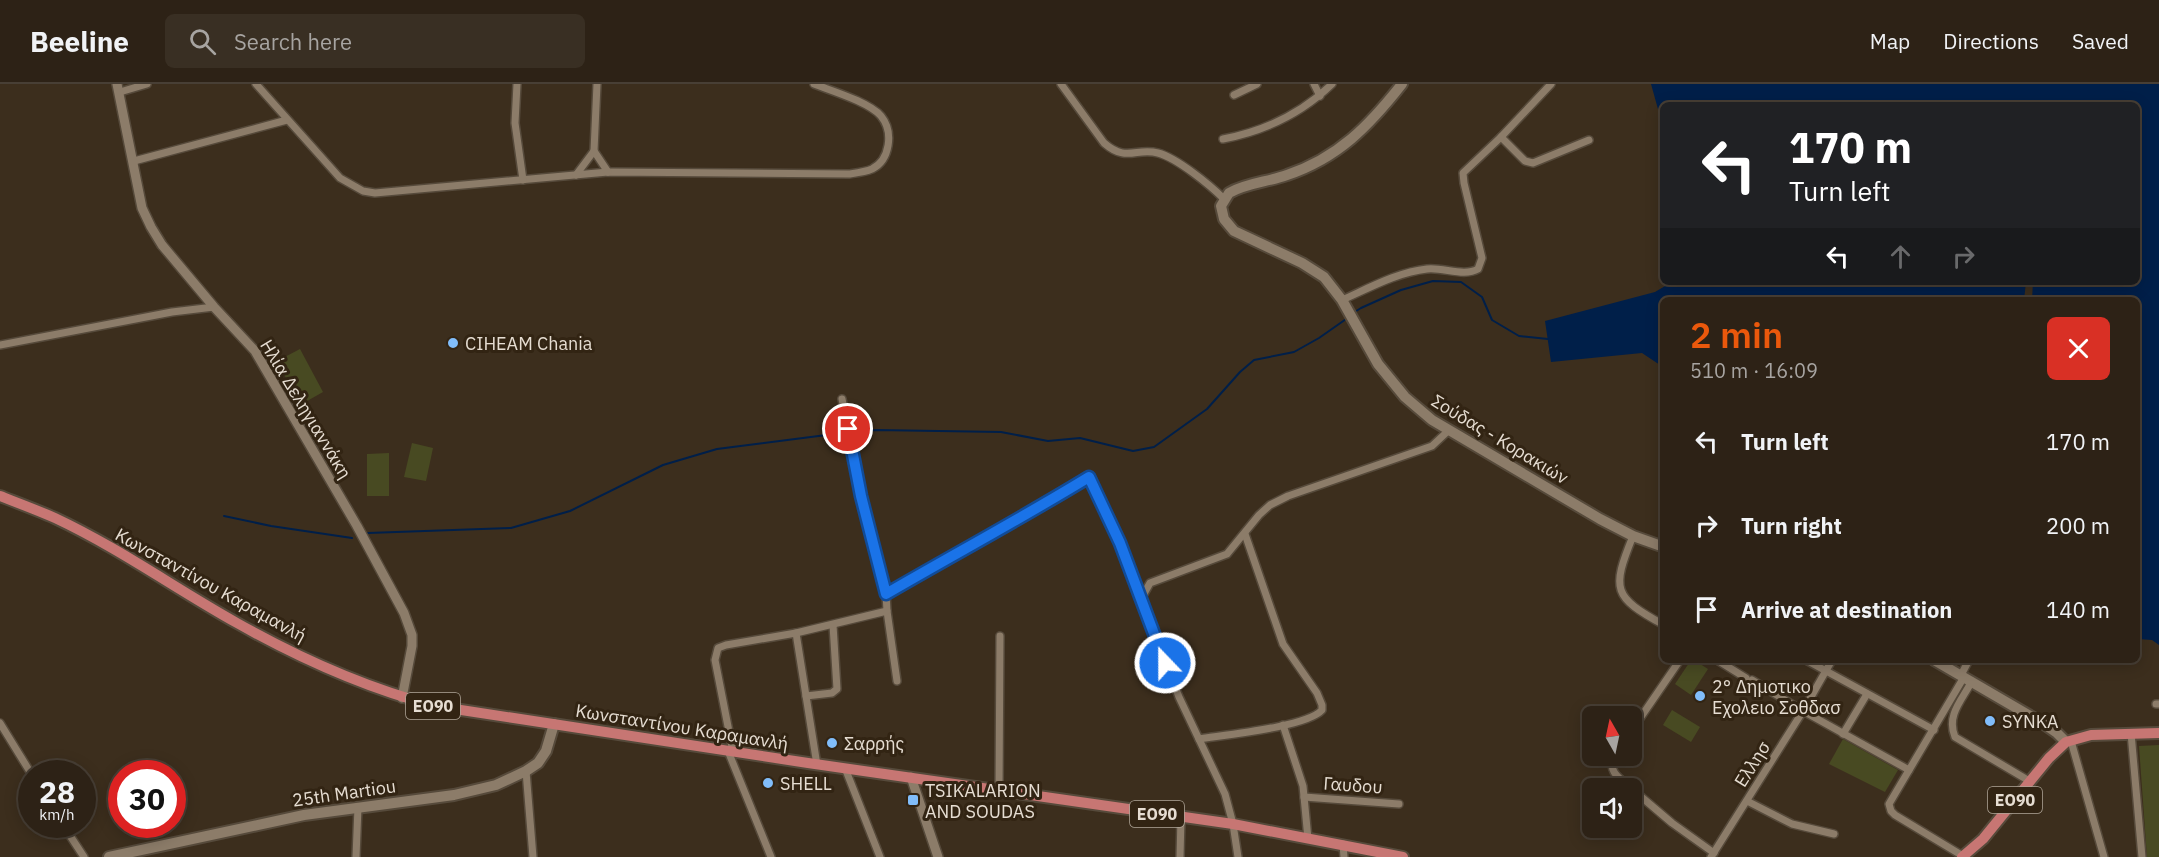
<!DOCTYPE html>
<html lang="en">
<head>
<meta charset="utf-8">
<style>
  :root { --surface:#2d2216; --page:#392f23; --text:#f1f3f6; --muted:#a7a4a1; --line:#483f35; --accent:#ea580c }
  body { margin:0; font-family:"IBM Plex Sans",sans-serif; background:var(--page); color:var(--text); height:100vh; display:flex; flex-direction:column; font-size:22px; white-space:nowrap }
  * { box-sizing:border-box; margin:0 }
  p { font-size:20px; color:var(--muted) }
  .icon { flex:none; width:33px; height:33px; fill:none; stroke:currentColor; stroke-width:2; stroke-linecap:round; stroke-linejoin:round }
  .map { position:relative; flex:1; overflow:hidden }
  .sheet { position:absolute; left:1660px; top:213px; width:480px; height:366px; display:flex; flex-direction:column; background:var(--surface); border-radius:9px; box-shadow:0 3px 15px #0003,0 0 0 2px var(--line) }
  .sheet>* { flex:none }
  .banner { position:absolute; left:1660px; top:18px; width:480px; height:183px; border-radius:9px; box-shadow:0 3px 15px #0003,0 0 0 2px var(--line); background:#202124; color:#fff; overflow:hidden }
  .needle { width:39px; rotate:351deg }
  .buttons { position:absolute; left:1582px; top:622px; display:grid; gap:12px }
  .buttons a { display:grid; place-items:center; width:60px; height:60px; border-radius:9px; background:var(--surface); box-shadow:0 3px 15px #0003,0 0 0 2px var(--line); font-size:30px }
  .speed { position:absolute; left:18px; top:676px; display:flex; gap:12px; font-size:30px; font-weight:700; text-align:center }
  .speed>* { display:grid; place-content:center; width:78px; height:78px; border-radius:50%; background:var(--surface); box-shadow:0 3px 15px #0003,0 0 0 2px var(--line); line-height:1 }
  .speed small { font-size:15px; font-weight:400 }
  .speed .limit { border:9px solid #d22; background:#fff; color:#111 }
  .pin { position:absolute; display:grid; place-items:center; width:51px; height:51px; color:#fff; margin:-26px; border:3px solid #fff; border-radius:50%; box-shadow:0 2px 6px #0007 }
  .me { position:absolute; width:66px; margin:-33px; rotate:338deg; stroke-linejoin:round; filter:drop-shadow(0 0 4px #0008) }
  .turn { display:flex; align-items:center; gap:21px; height:126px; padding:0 30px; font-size:27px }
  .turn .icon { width:78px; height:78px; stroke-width:2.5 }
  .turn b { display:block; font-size:42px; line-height:51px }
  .lanes { display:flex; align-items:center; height:57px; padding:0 30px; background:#0003; justify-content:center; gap:30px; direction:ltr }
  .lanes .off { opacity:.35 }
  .round { display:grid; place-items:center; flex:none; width:63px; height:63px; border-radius:9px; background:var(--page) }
  .summary { display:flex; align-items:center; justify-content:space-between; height:102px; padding:0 30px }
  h1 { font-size:36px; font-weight:600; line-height:45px; color:var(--accent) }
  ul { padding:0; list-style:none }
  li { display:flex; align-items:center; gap:18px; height:84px; padding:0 30px }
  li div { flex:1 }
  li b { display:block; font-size:22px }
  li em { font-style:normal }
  header { display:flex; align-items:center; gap:36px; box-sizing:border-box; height:84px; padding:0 30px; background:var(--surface); border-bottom:2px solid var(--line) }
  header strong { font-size:28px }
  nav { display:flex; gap:33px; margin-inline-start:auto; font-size:21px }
  .search { width:420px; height:54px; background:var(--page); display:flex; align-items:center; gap:15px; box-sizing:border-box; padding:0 21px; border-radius:9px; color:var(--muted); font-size:22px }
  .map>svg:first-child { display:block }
  .green { fill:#484a22 }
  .water { fill:#001f49 }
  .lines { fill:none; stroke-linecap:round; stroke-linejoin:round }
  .stream { stroke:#001f49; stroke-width:2 }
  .minor-casing { stroke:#564a3b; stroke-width:10 }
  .tertiary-casing { stroke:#564a3b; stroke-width:12 }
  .secondary-casing { stroke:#564a3b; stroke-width:14 }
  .primary-casing { stroke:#564a3b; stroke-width:14 }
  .minor { stroke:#8c7c69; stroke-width:7 }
  .tertiary { stroke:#8c7c69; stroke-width:9 }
  .secondary { stroke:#8c7c69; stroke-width:10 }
  .primary { stroke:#c77673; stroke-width:10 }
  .route-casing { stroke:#114b97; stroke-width:15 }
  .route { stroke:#1a73e8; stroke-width:10 }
  .poi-dot { fill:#81bdfa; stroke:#322413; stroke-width:2 }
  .labels { text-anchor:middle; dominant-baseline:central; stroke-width:6; stroke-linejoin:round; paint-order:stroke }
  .shield { fill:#322413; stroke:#b0a699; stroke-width:1.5 }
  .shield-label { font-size:16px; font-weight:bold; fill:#e6ddd2 }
  .poi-label { font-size:18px; fill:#e6ddd2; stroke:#322413; text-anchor:start }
  .street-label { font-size:18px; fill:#e6ddd2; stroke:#322413 }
</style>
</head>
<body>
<header>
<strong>Beeline</strong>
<div class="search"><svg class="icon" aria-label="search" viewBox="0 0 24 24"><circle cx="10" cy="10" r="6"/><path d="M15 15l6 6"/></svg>Search here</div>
<nav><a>Map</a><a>Directions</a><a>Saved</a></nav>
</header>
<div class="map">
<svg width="2159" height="773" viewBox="0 0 2159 773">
  <rect width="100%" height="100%" fill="#3c2e1d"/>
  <!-- green -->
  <g class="green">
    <polygon points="300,265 323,308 300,321 277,277"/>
    <polygon points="412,359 433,364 426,397 404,393"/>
    <polygon points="389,369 389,412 367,412 367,370"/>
    <polygon points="1691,576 1694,576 1708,585 1691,611 1675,600"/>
    <polygon points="1672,626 1700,643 1691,658 1663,641"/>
    <polygon points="1843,655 1898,686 1885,708 1829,680"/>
    <polygon points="2159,661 2159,773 2147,773 2139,662"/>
  </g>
  <!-- water -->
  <g class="water">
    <polygon points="1651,0 2159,0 2159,561 2152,556 2138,555 2138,216 2032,216 2033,198 2138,198 2138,21 1664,21 1663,43"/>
    <polygon points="1672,198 2026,198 2024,216 1664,216 1663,283 1642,269 1551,278 1545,237 1655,208"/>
  </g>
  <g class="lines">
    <!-- stream -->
    <g class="stream">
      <polyline points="1353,229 1361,224 1401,206 1433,197 1461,198 1482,213 1492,236 1519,252 1548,255"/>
      <polyline points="224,432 271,442 352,454"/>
      <polyline points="368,449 511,444 570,427 663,381 717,365 842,349 876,346 1001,348 1048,357 1080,354 1133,367 1154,363 1207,325 1240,288 1254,276 1294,268 1319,254 1349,233"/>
    </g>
    <defs>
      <g id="minor">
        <path d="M256,0L340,94L363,107L375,109L608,88L849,90C856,89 865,88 872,85C890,76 894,48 881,32C869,18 832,7 814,0"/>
        <polyline points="517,0 515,39 523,96"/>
        <path d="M1061,0L1104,59C1127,79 1136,63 1158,69C1177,74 1210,101 1224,115"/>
        <polyline points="1314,0 1320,12"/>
        <polyline points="120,8 147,0"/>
        <polyline points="1234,11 1257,0"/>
        <polyline points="1501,53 1525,77 1533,79 1589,56"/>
        <path d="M1223,55C1265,47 1301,30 1332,0"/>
        <polyline points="594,67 608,88"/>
        <polyline points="134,77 287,36"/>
        <polyline points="576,91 594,67 597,0"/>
        <path d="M1342,216C1369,204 1398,188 1427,185C1443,183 1464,193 1478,185L1482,174L1464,99L1463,89L1501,53L1551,0"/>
        <polyline points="0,261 172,228 214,223"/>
        <polyline points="842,315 861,412 886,510"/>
        <path d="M1633,452C1611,506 1613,513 1664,541"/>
        <polyline points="887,527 897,597"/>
        <polyline points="796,549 817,681"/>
        <polyline points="1717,576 1746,594"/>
        <polyline points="1806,576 1934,646"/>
        <polyline points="1961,591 1969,576"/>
        <polyline points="1752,596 1803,627 1909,686"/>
        <path d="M1972,597C1962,616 1946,631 1955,653L2031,698"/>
        <polyline points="806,612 832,609 837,605 833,541"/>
        <polyline points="2156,620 2159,620"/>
        <polyline points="0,639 32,691"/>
        <polyline points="1283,641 1303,702 1308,755"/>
        <polyline points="1632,646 1680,576"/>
        <polyline points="2131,649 2142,773"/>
        <polyline points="1843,650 1867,610"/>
        <path d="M1199,655C1224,651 1307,643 1322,626V621L1317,609L1283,560L1245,450"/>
        <polyline points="2071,657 2104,773"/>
        <polyline points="728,667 771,773"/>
        <path d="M733,668L715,576L718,564L726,561L796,549L887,527L886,510C953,471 1022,434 1089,393L1120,459L1141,515"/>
        <path d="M1615,672C1606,688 1621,695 1632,705"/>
        <polyline points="845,684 880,773"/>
        <polyline points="526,687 533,773"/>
        <polyline points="1632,705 1672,739 1714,769"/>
        <polyline points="999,707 1000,552"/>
        <polyline points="1304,713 1399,720"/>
        <polyline points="1747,717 1792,740 1834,750"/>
        <polyline points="63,741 84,773"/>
        <polyline points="1343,760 1344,773"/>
        <polyline points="1963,772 1895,731 1891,727 1889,720 1964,593"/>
        <polyline points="356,773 358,723"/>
        <polyline points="1180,773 1181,734"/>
        <polyline points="1238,773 1233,740 1225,710 1179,613 1141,515 1150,499 1227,470 1259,431 1270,421 1288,412 1432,362 1448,347"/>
        <polyline points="1711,773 1803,627 1832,576"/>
      </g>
      <g id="tertiary">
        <polyline points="117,0 142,124 151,143 162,161 214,223 255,267 357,442 404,529 412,551 412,562 402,614"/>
        <polyline points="911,693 938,773"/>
      </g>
      <g id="secondary">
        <path d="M1402,0C1369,42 1338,74 1287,91C1268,98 1246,99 1229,109L1221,122L1224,135L1234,147L1302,179L1324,193L1342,216L1378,280L1405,313L1432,336L1600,435L1633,452L1664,463"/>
        <polyline points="1934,576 2044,640 2057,649 2066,658"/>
        <polyline points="109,773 304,731 454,711 496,701 526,687 538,679 546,667 554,640"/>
      </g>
      <g id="primary">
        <path d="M0,412C18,419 37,426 55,434C119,464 176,505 237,539C299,574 366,604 435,622L808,679L1233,740L1403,773"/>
        <polyline points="1962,773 1983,755 2049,674 2066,658 2091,651 2159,649"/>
      </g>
    </defs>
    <!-- minor casing -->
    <use href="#minor" class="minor-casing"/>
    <!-- tertiary casing -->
    <use href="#tertiary" class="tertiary-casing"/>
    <!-- secondary casing -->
    <use href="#secondary" class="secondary-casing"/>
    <!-- primary casing -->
    <use href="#primary" class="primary-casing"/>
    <!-- minor -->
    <use href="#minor" class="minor"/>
    <!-- tertiary -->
    <use href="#tertiary" class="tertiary"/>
    <!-- secondary -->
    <use href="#secondary" class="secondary"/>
    <!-- primary -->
    <use href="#primary" class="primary"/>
  </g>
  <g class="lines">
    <defs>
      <path id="route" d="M848,345L861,412L886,510C953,471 1022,434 1089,393L1120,459L1165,579"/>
    </defs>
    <!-- route casing -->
    <use href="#route" class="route-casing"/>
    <!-- route -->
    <use href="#route" class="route"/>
  </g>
  <!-- markers -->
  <g class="poi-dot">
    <circle cx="453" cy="259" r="6"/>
    <circle cx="1700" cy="612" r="6"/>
    <circle cx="1990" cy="637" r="6"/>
    <circle cx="832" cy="659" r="6"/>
    <circle cx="768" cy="699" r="6"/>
    <rect x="907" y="710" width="12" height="12" rx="3"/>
  </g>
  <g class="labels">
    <!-- shield labels -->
    <g class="shield">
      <rect x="406" y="609" width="54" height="26" rx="4.5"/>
      <rect x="1988" y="703" width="54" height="26" rx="4.5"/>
      <rect x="1130" y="717" width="54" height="26" rx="4.5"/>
    </g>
    <g class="shield-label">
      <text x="433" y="622">ΕΟ90</text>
      <text x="2015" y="716">ΕΟ90</text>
      <text x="1157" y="730">ΕΟ90</text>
    </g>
    <!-- poi labels -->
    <g class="poi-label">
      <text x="465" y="259">CIHEAM Chania</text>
      <text x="1712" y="602">2° Δημοτικο<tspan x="1712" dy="21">Εχολειο Σοθδασ</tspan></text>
      <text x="2002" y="637">SYNKA</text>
      <text x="844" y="659">Σαρρής</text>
      <text x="780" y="699">SHELL</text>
      <text x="925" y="706">TSIKALARION<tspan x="925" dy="21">AND SOUDAS</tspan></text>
    </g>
    <!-- street labels -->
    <g class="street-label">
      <text transform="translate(306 325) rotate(59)">Ηλία Δεληγιαννάκη</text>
      <text transform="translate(1500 355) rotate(31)">Σούδας - Κορακιών</text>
      <text transform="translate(211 501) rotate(29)">Κωνσταντίνου Καραμανλή</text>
      <text transform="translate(682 643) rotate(9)">Κωνσταντίνου Καραμανλή</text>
      <text transform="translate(1752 680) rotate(-58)">Ελλησ</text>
      <text transform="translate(1353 701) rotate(4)">Γαυδου</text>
      <text transform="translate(344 709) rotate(-8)">25th Martiou</text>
    </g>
  </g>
</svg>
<div class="buttons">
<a><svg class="needle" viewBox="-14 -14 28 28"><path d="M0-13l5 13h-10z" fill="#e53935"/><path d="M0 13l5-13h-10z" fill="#a7a4a1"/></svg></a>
<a><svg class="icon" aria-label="sound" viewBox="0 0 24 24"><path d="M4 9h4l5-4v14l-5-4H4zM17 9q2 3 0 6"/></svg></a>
</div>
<div class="speed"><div>28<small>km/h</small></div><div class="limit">30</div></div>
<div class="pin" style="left:848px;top:345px;background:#d93025"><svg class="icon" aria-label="arrive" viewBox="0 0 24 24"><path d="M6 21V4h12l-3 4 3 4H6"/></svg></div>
<svg class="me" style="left:1165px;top:579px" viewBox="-20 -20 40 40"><circle r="17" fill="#1a73e8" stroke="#fff" stroke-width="3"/><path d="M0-11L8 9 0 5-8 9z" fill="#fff"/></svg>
<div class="banner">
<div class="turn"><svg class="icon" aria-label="left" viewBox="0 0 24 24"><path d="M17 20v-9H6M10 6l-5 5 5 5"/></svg><div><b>170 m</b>Turn left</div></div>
<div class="lanes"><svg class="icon" aria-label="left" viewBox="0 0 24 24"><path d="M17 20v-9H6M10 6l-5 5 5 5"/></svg><svg class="icon off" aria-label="ahead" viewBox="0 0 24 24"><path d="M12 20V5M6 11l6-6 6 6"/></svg><svg class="icon off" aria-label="right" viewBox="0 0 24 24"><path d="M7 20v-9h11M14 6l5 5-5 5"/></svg></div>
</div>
<section class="sheet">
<div class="summary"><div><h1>2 min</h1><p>510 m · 16:09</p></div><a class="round" style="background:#d93025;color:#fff"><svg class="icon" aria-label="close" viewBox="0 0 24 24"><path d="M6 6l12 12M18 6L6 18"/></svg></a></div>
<ul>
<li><svg class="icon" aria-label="left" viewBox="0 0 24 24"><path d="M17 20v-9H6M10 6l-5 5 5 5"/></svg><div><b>Turn left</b></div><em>170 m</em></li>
<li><svg class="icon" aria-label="right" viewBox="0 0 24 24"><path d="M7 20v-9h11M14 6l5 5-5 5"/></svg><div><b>Turn right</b></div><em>200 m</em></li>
<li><svg class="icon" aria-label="arrive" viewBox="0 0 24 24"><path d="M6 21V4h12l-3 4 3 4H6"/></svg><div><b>Arrive at destination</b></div><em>140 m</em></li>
</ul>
</section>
</div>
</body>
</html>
